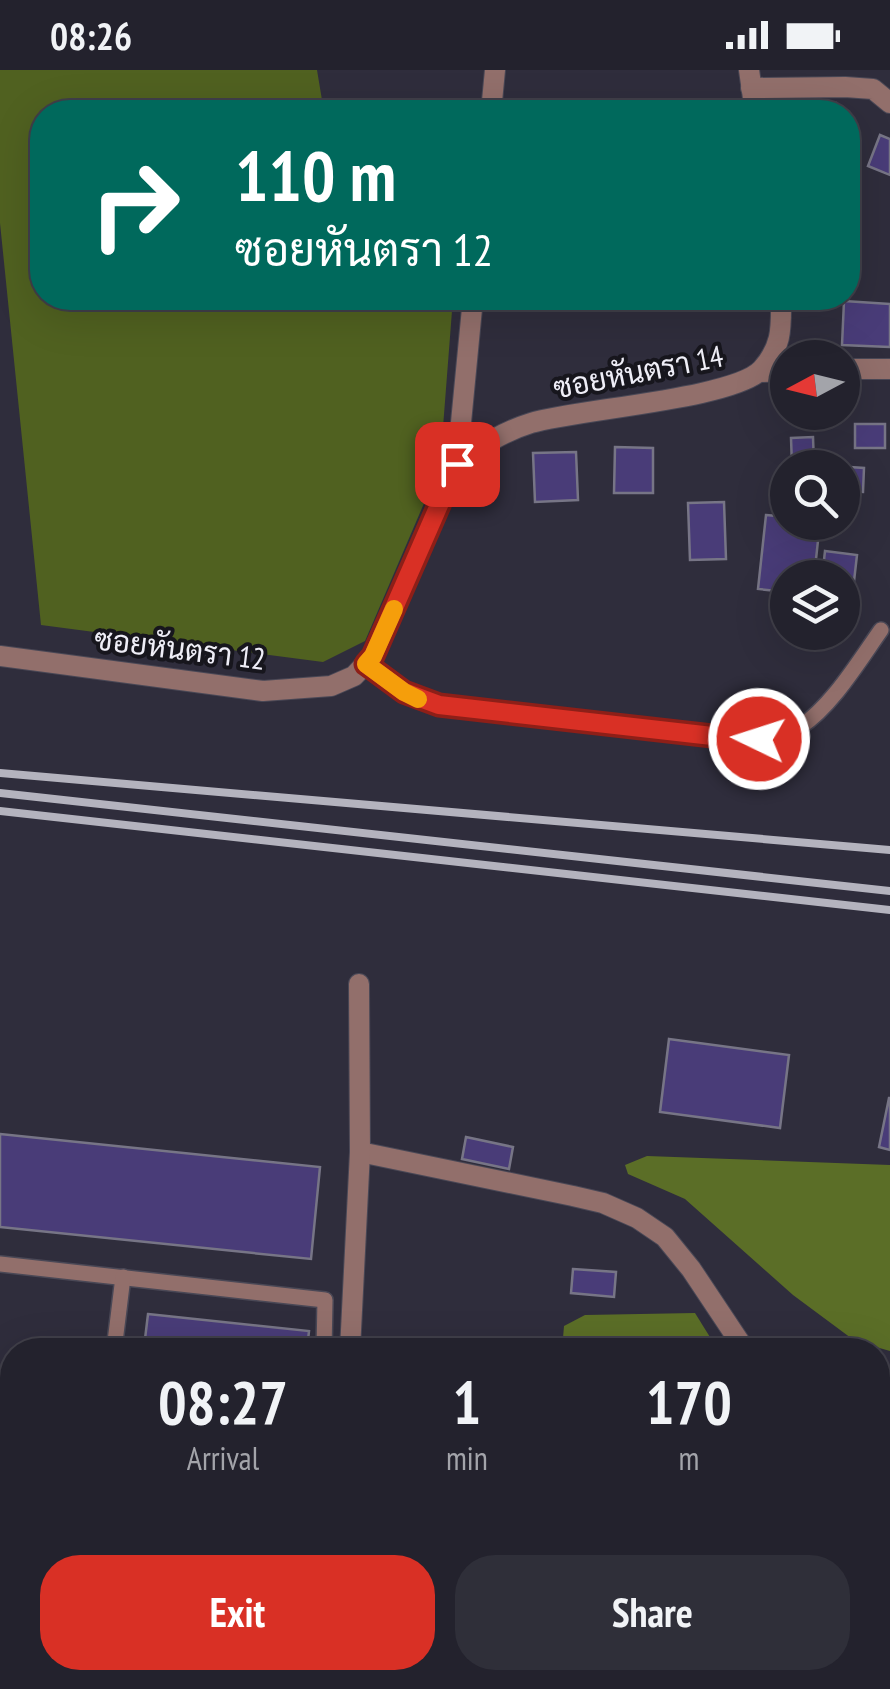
<!DOCTYPE html>
<html lang="en">
<head>
<meta charset="utf-8">
<style>
  :root { --surface:#23222d; --page:#2f2f39; --text:#f1f3f6; --muted:#a3a4aa; --line:#403f49; --accent:#d93025 }
  body { margin:0; font-family:"PT Sans Narrow",Sarabun,sans-serif; background:var(--page); color:var(--text); height:100vh; display:flex; flex-direction:column; font-size:38px; white-space:nowrap }
  * { box-sizing:border-box; margin:0 }
  p { font-size:32px; color:var(--muted) }
  .icon { flex:none; width:55px; height:55px; fill:none; stroke:currentColor; stroke-width:2; stroke-linecap:round; stroke-linejoin:round }
  .map { position:relative; flex:1; overflow:hidden }
  .details { position:absolute; left:0px; top:1268px; width:890px; height:352px; display:flex; flex-direction:column; background:var(--surface); border-radius:40px 40px 0 0; box-shadow:0 10px 40px #0002,0 0 0 2px var(--line) }
  .details>* { flex:none }
  .top-card { position:absolute; left:30px; top:30px; width:830px; height:210px; border-radius:40px; box-shadow:0 10px 40px #0002,0 0 0 2px var(--line); background:#00695c; color:#fff; overflow:hidden }
  .needle { width:65px; rotate:263deg }
  .buttons { position:absolute; left:770px; top:270px; display:grid; gap:20px }
  .buttons a { display:grid; place-items:center; width:90px; height:90px; border-radius:50%; background:var(--surface); box-shadow:0 10px 40px #0002,0 0 0 2px var(--line); font-size:50px }
  .pin { position:absolute; display:grid; place-items:center; width:85px; height:85px; color:#fff; margin:-42px; border-radius:20px; box-shadow:0 5px 15px #0006 }
  .me { position:absolute; width:110px; margin:-55px; rotate:274deg; stroke-linejoin:round; filter:drop-shadow(0 0 8px #0008) }
  .turn { display:flex; align-items:center; gap:35px; height:210px; padding:0 40px; font-size:45px }
  .turn .icon { width:130px; height:130px; stroke-width:2.5 }
  .turn b { display:block; font-size:70px; line-height:85px }
  .eta { display:flex; justify-content:space-evenly; align-items:center; height:170px; text-align:center }
  .eta b { font-size:60px; font-weight:600; line-height:70px }
  .action { display:flex; gap:20px; margin-top:auto; padding:20px 40px }
  .action a { flex:1; height:115px; border-radius:40px; background:var(--accent); color:#fff; font-size:40px; font-weight:600; line-height:115px; text-align:center }
  .action a+a { background:var(--page); color:var(--text) }
  .status { display:flex; justify-content:space-between; align-items:center; height:70px; padding:0 50px; background:var(--surface); direction:ltr }
  .status svg { height:28px; fill:currentColor }
  .map>svg:first-child { display:block }
  .green { fill:#506120 }
  .forest { fill:#5b6e27 }
  .water { fill:#348687 }
  .building { fill:#493c78; stroke:#777586; stroke-width:2.5 }
  .lines { fill:none; stroke-linecap:round; stroke-linejoin:round }
  .lane-casing { stroke:#4a4856; stroke-width:18 }
  .street-casing { stroke:#4a4856; stroke-width:22 }
  .lane { stroke:#926f6b; stroke-width:15 }
  .street { stroke:#926f6b; stroke-width:20 }
  .rail { stroke:#b4b3be; stroke-width:8 }
  .route-casing { stroke:#8d1f18; stroke-width:25 }
  .route { stroke:#d93025; stroke-width:18 }
  .slow { stroke:#f59e0b; stroke-width:18 }
  .labels { text-anchor:middle; dominant-baseline:central; stroke-width:8; stroke-linejoin:round; paint-order:stroke }
  .street-label { font-size:30px; fill:#efeef7; stroke:#17161d }
</style>
</head>
<body>
<div class="status"><b>08:26</b><svg viewBox="0 0 49 12"><path d="M0 12V9h3v3zM5 12V6h3v6zM10 12V3h3v9zM15 12V0h3v12zM26 1h20v11H26zM47 4h2v5h-2z"/></svg></div>
<div class="map">
<svg width="890" height="1619" viewBox="0 0 890 1619">
  <rect width="100%" height="100%" fill="#2f2d3c"/>
  <!-- green -->
  <polygon class="green" points="0,0 317,0 324,42 42,42 42,228 453,228 440,396 365,571 323,592 41,555 0,153"/>
  <!-- forest -->
  <g class="forest">
    <polygon points="647,1086 890,1095 890,1281 855,1271 793,1225 685,1129 628,1104 625,1095"/>
    <polygon points="695,1243 718,1280 562,1280 564,1256 585,1245"/>
  </g>
  <!-- water -->
  <polygon class="water" points="467,1608 530,1608 529,1619 467,1619"/>
  <!-- building -->
  <g class="building">
    <polygon points="836,33 837,42 801,42 800,36"/>
    <polygon points="880,65 890,69 890,105 868,96"/>
    <polygon points="844,231 890,234 890,277 842,275"/>
    <rect x="855" y="354" width="30" height="24"/>
    <polygon points="813,367 814,395 792,396 791,368"/>
    <polygon points="615,377 653,378 653,423 614,423"/>
    <polygon points="576,382 578,430 535,432 533,383"/>
    <polygon points="834,396 864,398 863,422 842,421 842,398 833,398"/>
    <polygon points="724,432 726,489 690,490 688,433"/>
    <polygon points="766,445 788,447 788,452 820,452 814,508 788,508 788,522 758,519"/>
    <polygon points="825,481 857,485 853,520 842,519 842,508 822,508"/>
    <polygon points="669,969 789,985 780,1058 660,1042"/>
    <polygon points="889,1028 890,1028 890,1080 879,1077"/>
    <polygon points="0,1064 320,1097 311,1189 0,1157"/>
    <polygon points="466,1067 513,1077 509,1099 462,1089"/>
    <polygon points="573,1199 616,1202 614,1227 571,1223"/>
    <polygon points="148,1244 309,1261 307,1280 250,1280 145,1269"/>
    <polygon points="878,1483 890,1485 890,1518 878,1516"/>
    <polygon points="177,1608 283,1608 283,1616"/>
  </g>
  <g class="lines">
    <defs>
      <g id="lane">
        <path d="M366,594L404,622L439,635L730,668C753,669 779,670 800,657C832,636 859,591 881,560"/>
        <polyline points="0,1194 325,1230 324,1280"/>
        <polyline points="114,1280 123,1207"/>
        <polyline points="878,1528 890,1530"/>
        <polyline points="321,1614 366,1618"/>
        <polyline points="74,1619 76,1608"/>
        <polyline points="298,1619 299,1608"/>
      </g>
      <g id="street">
        <polyline points="749,0 755,42"/>
        <polyline points="751,18 845,17 873,19 890,33"/>
        <polyline points="491,42 495,0"/>
        <polyline points="842,299 890,299"/>
        <polyline points="760,302 788,301"/>
        <path d="M457,394C481,376 502,362 531,353C577,339 735,329 762,299C783,275 781,257 781,228"/>
        <polyline points="0,586 263,621 331,616 354,606 373,586 457,394 473,228"/>
        <polyline points="360,1082 573,1126 603,1133 637,1148 665,1167 691,1199 745,1280"/>
        <polyline points="350,1280 360,1082 359,914"/>
        <polyline points="878,1396 890,1400"/>
        <polyline points="321,1619 322,1608"/>
      </g>
    </defs>
    <!-- lane casing -->
    <use href="#lane" class="lane-casing"/>
    <!-- street casing -->
    <use href="#street" class="street-casing"/>
    <!-- lane -->
    <use href="#lane" class="lane"/>
    <!-- street -->
    <use href="#street" class="street"/>
    <!-- rail -->
    <g class="rail">
      <polyline points="0,703 890,780"/>
      <polyline points="0,723 890,821"/>
      <polyline points="0,741 890,840"/>
    </g>
  </g>
  <g class="lines">
    <defs>
      <polyline id="route" points="457,394 373,586 366,594 404,622 439,635 730,668 759,669"/>
    </defs>
    <!-- route casing -->
    <use href="#route" class="route-casing"/>
    <!-- route -->
    <use href="#route" class="route"/>
    <!-- slow -->
    <polyline class="slow" points="394,539 373,586 366,594 404,622 418,629"/>
  </g>
  <g class="labels">
    <!-- street labels -->
    <g class="street-label">
      <text transform="translate(638 301) rotate(-11)">ซอยหันตรา 14</text>
      <text transform="translate(180 578) rotate(7)">ซอยหันตรา 12</text>
    </g>
  </g>
</svg>
<div class="buttons">
<a><svg class="needle" viewBox="-14 -14 28 28"><path d="M0-13l5 13h-10z" fill="#e53935"/><path d="M0 13l5-13h-10z" fill="#a3a4aa"/></svg></a>
<a><svg class="icon" aria-label="search" viewBox="0 0 24 24"><circle cx="10" cy="10" r="6"/><path d="M15 15l6 6"/></svg></a>
<a><svg class="icon" aria-label="layers" viewBox="0 0 24 24"><path d="M12 4l9 5-9 5-9-5zM3 14l9 5 9-5"/></svg></a>
</div>
<div class="pin" style="left:457px;top:394px;background:#d93025"><svg class="icon" aria-label="arrive" viewBox="0 0 24 24"><path d="M6 21V4h12l-3 4 3 4H6"/></svg></div>
<svg class="me" style="left:759px;top:669px" viewBox="-20 -20 40 40"><circle r="17" fill="#d93025" stroke="#fff" stroke-width="3"/><path d="M0-11L8 9 0 5-8 9z" fill="#fff"/></svg>
<div class="top-card">
<div class="turn"><svg class="icon" aria-label="right" viewBox="0 0 24 24"><path d="M7 20v-9h11M14 6l5 5-5 5"/></svg><div><b>110 m</b>ซอยหันตรา 12</div></div>
</div>
<section class="details">
<div class="eta">
<div><b>08:27</b><p>Arrival</p></div>
<div><b>1</b><p>min</p></div>
<div><b>170</b><p>m</p></div>
</div>
<div class="action"><a>Exit</a><a>Share</a></div>
</section>
</div>
</body>
</html>
